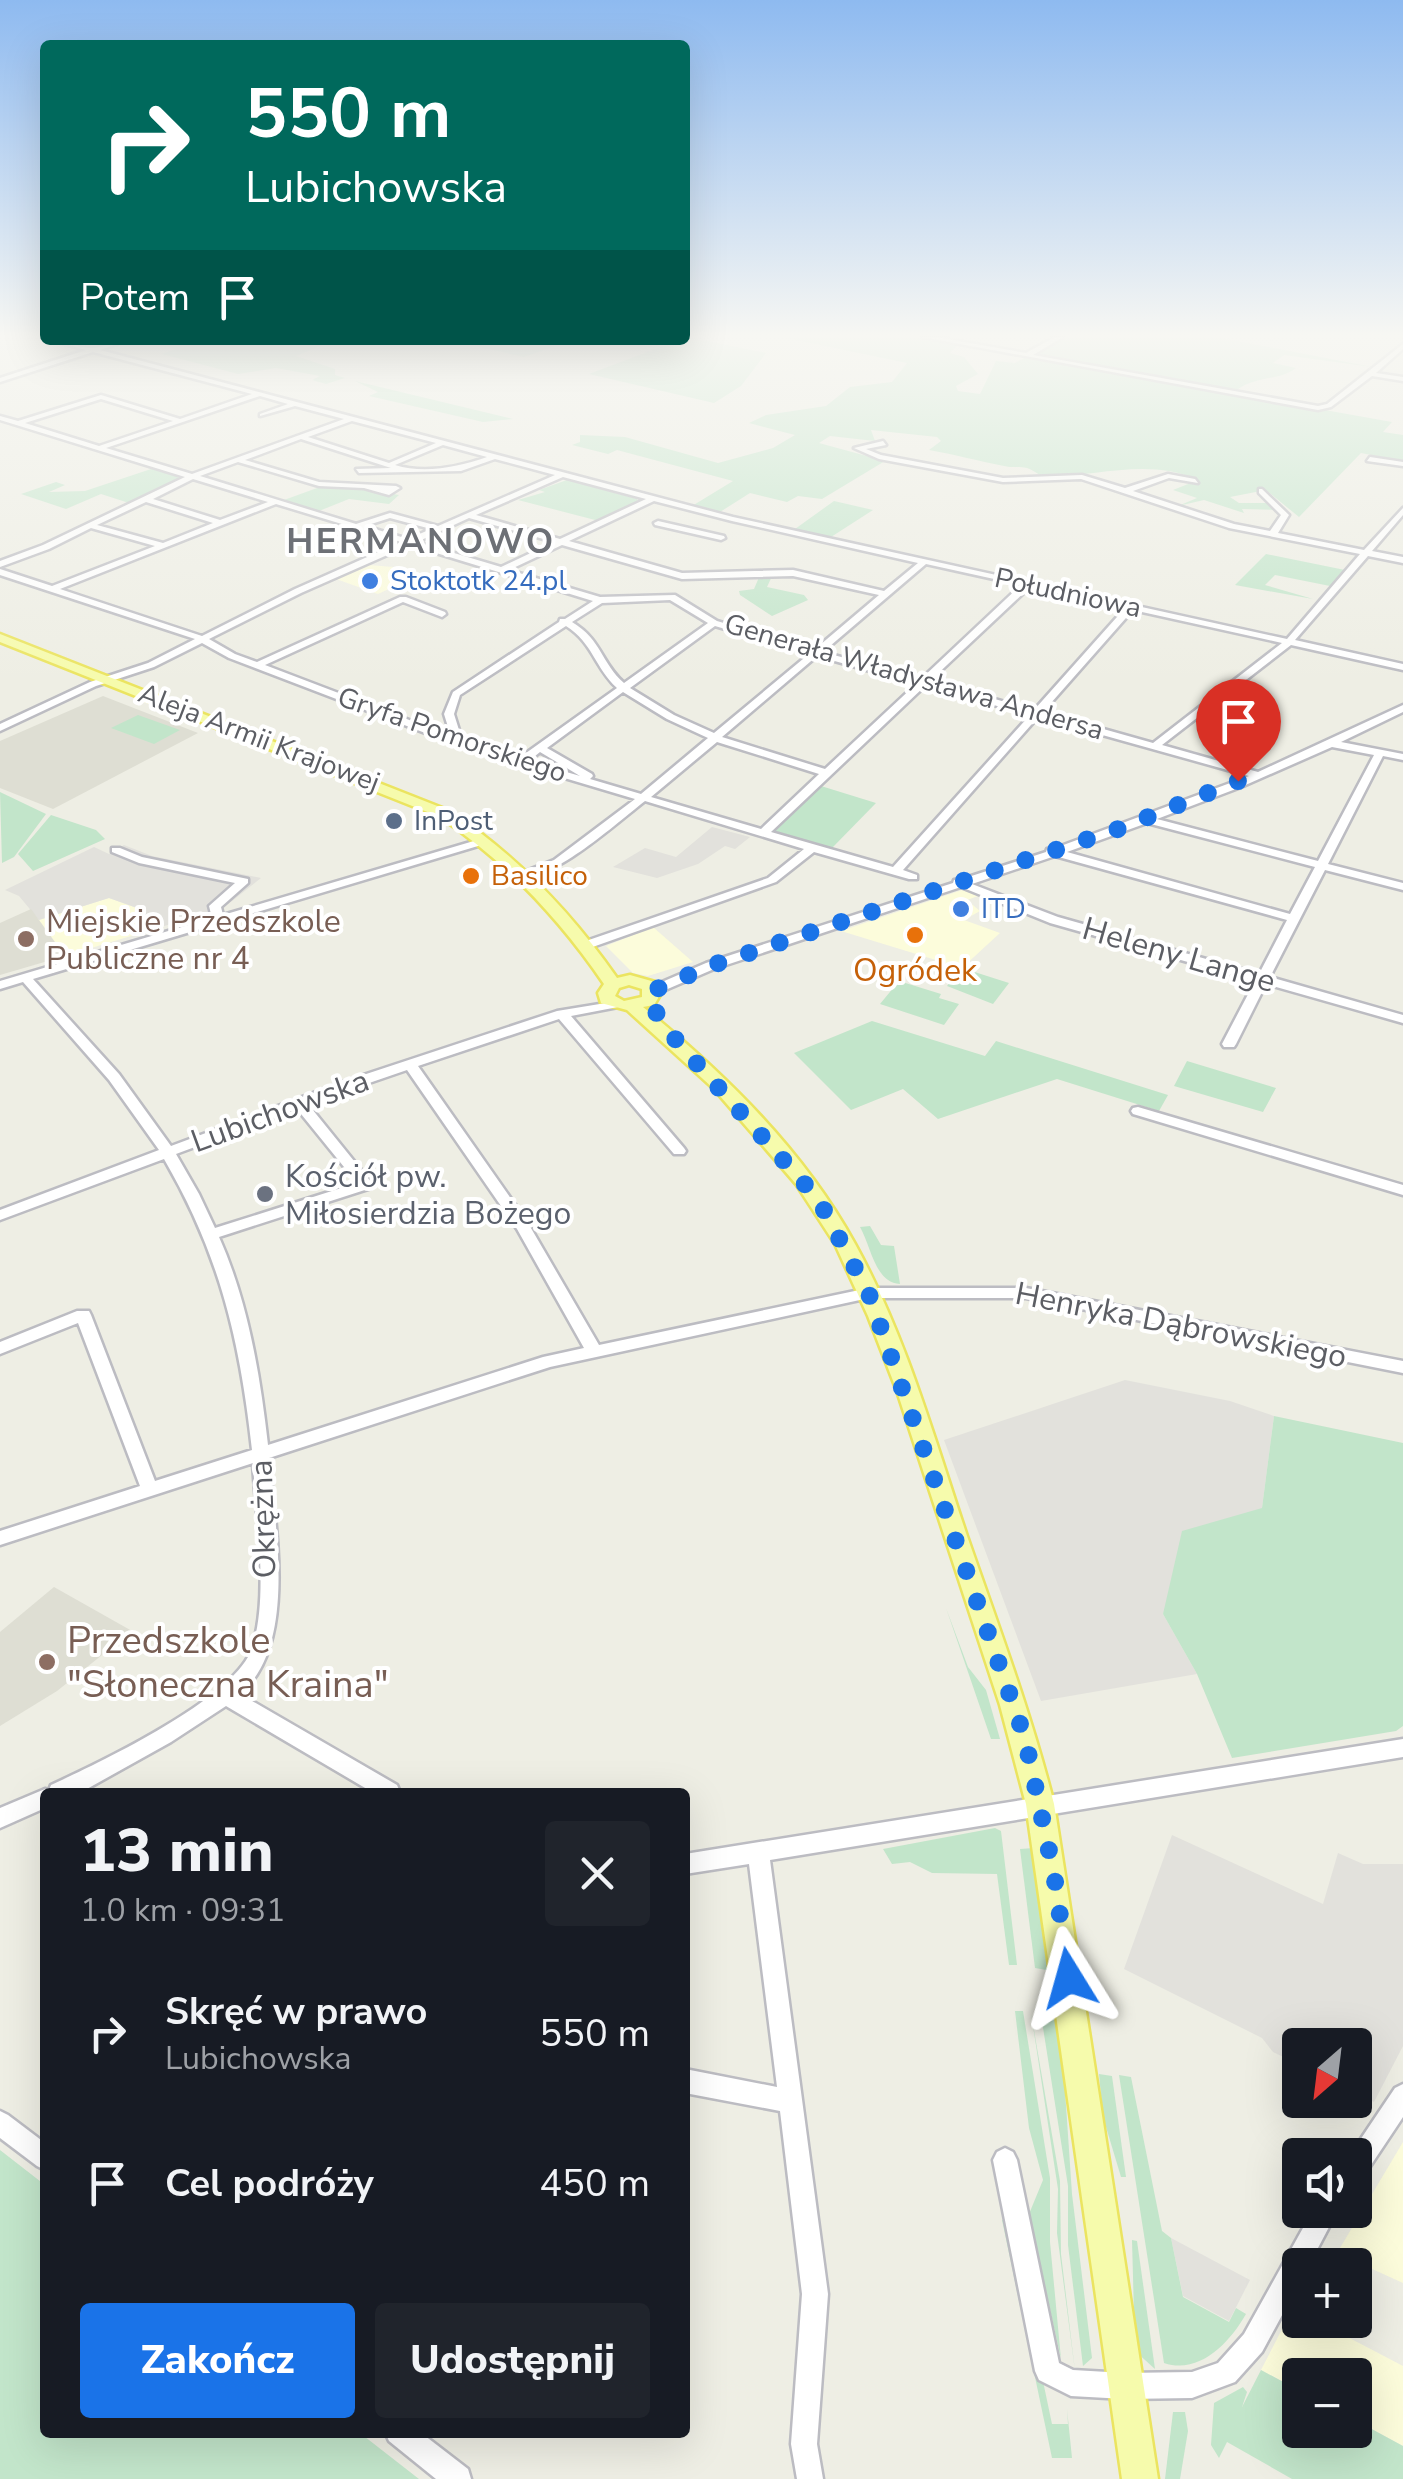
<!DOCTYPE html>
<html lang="pl">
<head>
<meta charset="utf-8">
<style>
  :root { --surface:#171b24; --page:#20242c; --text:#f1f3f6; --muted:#9ea1a6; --accent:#1a73e8 }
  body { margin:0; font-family:"Nunito Sans",sans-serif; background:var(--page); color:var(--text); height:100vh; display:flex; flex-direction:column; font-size:38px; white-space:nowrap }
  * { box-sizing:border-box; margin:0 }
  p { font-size:32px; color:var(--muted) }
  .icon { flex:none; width:55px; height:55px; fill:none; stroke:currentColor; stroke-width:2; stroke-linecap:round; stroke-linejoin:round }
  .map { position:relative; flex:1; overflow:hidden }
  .details { position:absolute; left:40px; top:1788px; width:650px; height:650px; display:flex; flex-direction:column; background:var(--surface); border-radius:10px; box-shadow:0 10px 40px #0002 }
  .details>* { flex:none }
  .guide { position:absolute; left:40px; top:40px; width:650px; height:305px; border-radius:10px; box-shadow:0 10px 40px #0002; background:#00695c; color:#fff; overflow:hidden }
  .needle { width:65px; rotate:208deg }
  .controls { position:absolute; left:1282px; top:2028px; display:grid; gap:20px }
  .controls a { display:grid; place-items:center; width:90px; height:90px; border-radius:10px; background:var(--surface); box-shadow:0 10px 40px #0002; font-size:50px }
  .pin { position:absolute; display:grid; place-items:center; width:85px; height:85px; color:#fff; margin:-102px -42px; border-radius:50% 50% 50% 0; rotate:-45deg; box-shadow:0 0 10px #0007 }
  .pin .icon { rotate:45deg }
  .me { position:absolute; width:110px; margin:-55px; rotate:352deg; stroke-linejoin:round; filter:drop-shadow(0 0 8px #0008) }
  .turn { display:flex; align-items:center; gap:35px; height:210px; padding:0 40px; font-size:45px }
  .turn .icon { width:130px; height:130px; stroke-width:2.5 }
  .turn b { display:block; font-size:70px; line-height:85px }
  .then { display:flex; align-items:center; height:95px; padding:0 40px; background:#0003; gap:20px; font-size:38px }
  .round { display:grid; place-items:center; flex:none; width:105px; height:105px; border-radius:10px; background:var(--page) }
  .overview { display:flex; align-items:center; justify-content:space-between; height:170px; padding:0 40px }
  h1 { font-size:60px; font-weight:800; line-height:75px }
  .cta { display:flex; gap:20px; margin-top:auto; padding:20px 40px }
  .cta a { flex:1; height:115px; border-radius:10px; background:var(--accent); color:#fff; font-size:40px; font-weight:800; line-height:115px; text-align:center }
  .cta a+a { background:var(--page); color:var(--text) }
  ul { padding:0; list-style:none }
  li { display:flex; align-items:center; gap:30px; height:150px; padding:0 40px }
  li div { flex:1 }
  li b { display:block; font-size:38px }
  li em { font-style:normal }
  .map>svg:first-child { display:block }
  .commercial { fill:#fcfcdb }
  .industrial { fill:#e2e1dc }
  .education { fill:#deded3 }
  .green { fill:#c2e5ca }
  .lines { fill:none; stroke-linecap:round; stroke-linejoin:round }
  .minor-casing { stroke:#bcbcc2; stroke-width:5 }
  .major-casing { stroke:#ebe460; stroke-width:5 }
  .minor { fill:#fff; fill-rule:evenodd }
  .major { fill:#f6fbac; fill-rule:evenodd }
  .route { stroke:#1a73e8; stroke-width:18; stroke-dasharray:0 32.4 }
  .shop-dot { fill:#3f7fe0; stroke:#fff; stroke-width:4 }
  .service-dot { fill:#5c6f8a; stroke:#fff; stroke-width:4 }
  .food-dot { fill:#e8710a; stroke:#fff; stroke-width:4 }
  .education-dot { fill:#8d6e63; stroke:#fff; stroke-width:4 }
  .worship-dot { fill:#6b7280; stroke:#fff; stroke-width:4 }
  .labels { text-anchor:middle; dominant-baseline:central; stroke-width:8; stroke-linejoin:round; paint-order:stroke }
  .far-shop-label { font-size:28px; fill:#366cbe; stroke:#fff; text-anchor:start }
  .far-street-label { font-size:28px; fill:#5c5e64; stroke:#fff }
  .far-service-label { font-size:28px; fill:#4e5e75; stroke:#fff; text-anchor:start }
  .far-food-label { font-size:28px; fill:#c56008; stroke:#fff; text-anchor:start }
  .education-label { font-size:32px; fill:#785e54; stroke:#fff; text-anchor:start }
  .street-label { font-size:32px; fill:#5c5e64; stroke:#fff }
  .food-label { font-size:32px; fill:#c56008; stroke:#fff }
  .worship-label { font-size:32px; fill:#5b616d; stroke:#fff; text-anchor:start }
  .far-district-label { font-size:35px; font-weight:bold; letter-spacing:2.5px; fill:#6d7076; stroke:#fff }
  .near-education-label { font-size:38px; fill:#785e54; stroke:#fff; text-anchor:start }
</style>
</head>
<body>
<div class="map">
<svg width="1403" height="2479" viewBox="0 0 1403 2479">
  <rect width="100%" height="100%" fill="#eeeee4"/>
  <!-- commercial -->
  <g class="commercial">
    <polygon points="369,565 393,567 419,575 378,594 336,579"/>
    <polygon points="962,890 978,896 967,900 980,911 964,920 1000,933 962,968 841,931"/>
    <polygon points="109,898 137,908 154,929 65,956 39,920"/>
    <polygon points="653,927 693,962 648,976 633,973 606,946"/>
    <polygon points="1403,2142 1403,2283 1337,2253"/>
    <polygon points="1293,2308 1300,2312 1300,2320 1315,2320 1403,2366 1403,2446 1355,2420 1355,2375 1300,2375 1300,2391 1261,2370"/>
  </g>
  <!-- industrial -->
  <g class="industrial">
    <polygon points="712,827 750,837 735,849 725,846 698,864 657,878 613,867 645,848 676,857"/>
    <polygon points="124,845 152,856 261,878 222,909 154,929 137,908 109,898 39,920 19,896 5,890 94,847 109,854"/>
    <polygon points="1125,1380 1230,1401 1274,1416 1262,1508 1163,1614 1197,1674 1041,1701 944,1440"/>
    <polygon points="1172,1835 1323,1904 1338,1853 1363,1864 1403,1864 1403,2046 1374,2102 1355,2093 1355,2045 1300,2045 1300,2065 1273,2052 1262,2038 1124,1969"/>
    <polygon points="1171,2238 1250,2280 1229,2321 1183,2296"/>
  </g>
  <!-- education -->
  <g class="education">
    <polygon points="103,696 198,733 53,809 0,788 0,741"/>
    <polygon points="31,909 65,956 0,975 0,923"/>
    <polygon points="54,1587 132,1631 57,1691 0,1726 0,1632"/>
  </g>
  <!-- green -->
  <g class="green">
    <polygon points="687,337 766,353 741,386 714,403 589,374"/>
    <path d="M782,337H915L957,345L950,353L964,357L978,374L956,386L958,391L980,394L996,361L1015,363L1026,357L1392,422L1383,432L1403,435V461L1361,453L1299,517L1266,490L1230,497L1239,503H1275L1280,510L1242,509L1244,513L1204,500L1178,506L1197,498L1173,490L1198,480C1149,458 1099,476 1048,477C1040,477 1034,470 1027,468C1020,466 1011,468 1004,466C978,461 953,454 929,450L941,441L937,437L871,430L875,441L830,436L819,443L885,461L822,499L798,496L787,502L750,493L720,512L692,506L733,481L617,450L608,454L572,445L580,442V435L625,437L718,463L773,448L795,435L749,423L766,415L826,406L850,387L892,382L907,363Z"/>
    <path d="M1066,337H1217L1372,367L1284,355L1273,363L1296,368C1277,382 1258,374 1235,391L1034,355Z"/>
    <polygon points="140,340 194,345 211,340 334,340 296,356 335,369 335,375 345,378 326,384 312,380 320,376 276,368 238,374 162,354 176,349"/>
    <polygon points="448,340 572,340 524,357"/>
    <polygon points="355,381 513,419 483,422 369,396 378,392"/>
    <polygon points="154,468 181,478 129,503 101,494 66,509 21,494 56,482 65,485 49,492 85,491"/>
    <polygon points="567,480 637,499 638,502 599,521 518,500 545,492 539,490"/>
    <polygon points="317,488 360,488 399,495 389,504 349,499 319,511 284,500"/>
    <polygon points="834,501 873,510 831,537 795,529"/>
    <polygon points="1266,554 1345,570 1330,586 1275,575 1265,585 1313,599 1235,585"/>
    <polygon points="773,574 767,587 804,595 808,600 772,616 740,595 739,591 754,589 760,575"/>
    <polygon points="138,715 180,730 154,744 111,728"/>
    <polygon points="821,786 876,803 832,848 775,831"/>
    <polygon points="0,792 46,814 14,857 2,863"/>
    <polygon points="51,815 96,830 105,839 33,871 18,854"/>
    <polygon points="962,968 1009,983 993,1004 947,986"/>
    <polygon points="899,981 941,994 939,998 959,1004 944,1025 880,1004"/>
    <polygon points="872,1021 985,1056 996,1041 1168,1095 1159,1111 1057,1079 938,1119 903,1089 851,1110 794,1053"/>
    <polygon points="1187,1061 1276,1088 1263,1112 1174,1086"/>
    <path d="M870,1226L881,1245L894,1246L900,1284C875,1283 871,1246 860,1227Z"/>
    <polygon points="1274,1416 1403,1443 1403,1726 1396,1731 1232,1758 1197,1674 1163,1614 1182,1531 1262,1508"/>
    <polygon points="946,1608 968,1667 986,1690 1000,1739 991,1739"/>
    <polygon points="995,1828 1001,1831 1017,1965 1009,1965 997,1874 932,1873 910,1862 892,1864 883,1849"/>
    <polygon points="1034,1848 1052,1971 1035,1968 1020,1849"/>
    <polygon points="1015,2011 1023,2011 1050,2178 1050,2242 1061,2359 1029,2214 1043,2180 1029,2128"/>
    <polygon points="1031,2013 1060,2181 1061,2254 1075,2371 1057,2233 1058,2189"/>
    <polygon points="1041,2015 1060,2017 1072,2194 1092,2358 1083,2366 1068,2245 1068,2186"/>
    <polygon points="1099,2074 1112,2076 1126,2177 1121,2177 1103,2117"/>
    <path d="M1119,2075L1131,2077L1162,2231L1171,2238L1183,2297L1229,2322L1236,2308L1246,2314C1230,2342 1200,2375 1164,2363Z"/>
    <polygon points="0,2150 45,2185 45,2432 360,2433 419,2479 0,2479"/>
    <polygon points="1009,2219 1052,2424 1068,2424 1067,2409 1072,2458 1052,2458 1002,2220"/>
    <polygon points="1132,2240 1137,2241 1155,2369 1135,2351"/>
    <polygon points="1261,2370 1300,2391 1300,2430 1355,2430 1355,2420 1403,2446 1403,2479 1292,2479 1227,2442 1219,2458 1211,2445 1214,2403 1243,2387 1247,2392 1242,2407"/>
    <polygon points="1173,2412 1185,2412 1188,2431 1180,2479 1165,2479"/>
  </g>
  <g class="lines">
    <defs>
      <g id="minor">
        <polygon points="922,337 936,337 1026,353 1055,337 1063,337 1033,355 1318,406 1327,404 1403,344 1403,349 1376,373 1403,377 1403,381 1372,376 1331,407 1318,410"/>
        <path d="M51,340C65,340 80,349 94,348C106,347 116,340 128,340L100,350L733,517L1287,639L1360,554L1229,528L1081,479L1003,482L879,459L854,448L883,441L886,445L866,449L881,455L1003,478L1082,475L1125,488L1168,474L1195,479L1198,483L1169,478L1133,491L1234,524L1270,531L1281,515L1259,493V489H1262L1289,515L1278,533L1364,550L1403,508V515L1372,551L1403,557V563L1368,556L1295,640L1403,664V670L1291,645L1162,745L1258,772L1403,705V712L1341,742L1403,754V760L1383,756L1328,864L1403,883V890L1325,870L1270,977L1403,1015V1023L1266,984L1236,1044L1234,1047H1224L1222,1044L1255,981L1050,923L961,887L714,969L656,994H648V988L706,963L953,883L954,880L962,879L1046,852L1047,849L1058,847L1249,776L1038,717L903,870L917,875V879H909L814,852L776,882L587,949L583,948V942L768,878L804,849L645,801C614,825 556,879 518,878V874L554,860L635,799L467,749L229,658L202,643L154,667L96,686L0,731V724L90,682L148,663L195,639L0,575V569L52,586L155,546L91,528L49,549L0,567V561L43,545L185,477L0,420V416L18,421L101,395L180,419L252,394L93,352L0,382V378L86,350ZM260,396L288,404L260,414V416L295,406L344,419L192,474L106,448ZM101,399L173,421L99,446L25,423ZM352,421L436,443L389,463L308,437ZM301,439L391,468L356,469L359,473L461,471L495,459L555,475L438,526L390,513L356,524L200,476L238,462L319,486L364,488L389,495L400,488L396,486L319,482L245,460ZM443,445L487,457C459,467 424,474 395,465ZM563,477L646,499L560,539L476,515ZM193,479L268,502L220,520L153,499ZM654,501L732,521L918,563L884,591L793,570L682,573L569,541ZM146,502L213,523L163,543L97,525ZM276,504L401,542L295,589L202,636L60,589ZM390,518L431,529L408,539L365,526ZM469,518L554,542L501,567L417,542ZM410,545L593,601L565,619H560L559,622L453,692L444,714L449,730L446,734L265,665L403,602L442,617L446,614L445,612L406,597H400L257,662L235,654L209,639L301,593ZM562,545L682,579L793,576L879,595L814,650L717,621L675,595L600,597L509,570ZM926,564L1021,585L921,679L823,652ZM1030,587L1125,608L1034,710L930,681ZM670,600L708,623L624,683C601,663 602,640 572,622L602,603ZM1133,610L1282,643L1153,743L1043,712ZM566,626C593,643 595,668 617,688L519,758L454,737L459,730L454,714L460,695ZM715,626L809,654L714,733L674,715L630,688ZM817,656L916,684L825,769L722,737ZM925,686L1030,715L893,867L771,832ZM623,692L667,719L708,738L641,794L590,779L593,776L592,774L547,748ZM717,742L819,774L761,829L651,797ZM1332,747L1374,755L1318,861L1157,819L1241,787ZM540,752L580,776L529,761ZM1147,823L1315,867L1290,914L1067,852ZM1055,856L1287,920L1259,974L1058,917L972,884Z"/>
        <polygon points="1370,457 1403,462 1403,466 1367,461"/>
        <polygon points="658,521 724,536 725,538 721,540 655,525 654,523"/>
        <path d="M484,838L490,841L488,843L33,979L119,1074L171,1146L345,1081L557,1011L618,1001V1007L571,1016L684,1148L686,1151L684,1154H674L559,1019L418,1066L528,1223L599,1345L869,1288H1026L1403,1361V1373L1026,1298H869L550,1367L269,1458C275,1527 298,1645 240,1694L397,1785L400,1792H372L226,1706L171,1742L85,1790L79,1792H45V1808L0,1828V1808L45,1789L49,1790L51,1785C99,1763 236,1698 252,1648C269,1597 256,1518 253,1463L0,1545V1531L140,1486L78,1323L0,1354V1342L77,1311H89L91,1315L155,1481L252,1450C240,1341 220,1255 164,1159L0,1220V1210L159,1150L109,1080L23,982L0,989V981L212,918L209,906L235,883L139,863L112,852V848H120L142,857L248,879V883L221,907L223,915ZM407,1070L517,1229L584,1348L543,1357L268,1445C260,1374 248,1302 219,1237L371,1188L373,1185L371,1182L308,1104ZM297,1109L357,1183L215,1228L199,1194L176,1154Z"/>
        <polygon points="1138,1107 1403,1185 1403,1195 1133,1114 1131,1111 1133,1108"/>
        <polygon points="1403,1739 1403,1757 770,1860 828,2294 817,2444 823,2479 797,2479 791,2444 802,2294 780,2111 685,2093 685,2069 777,2087 749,1864 685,1874 685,1854"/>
        <polygon points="1403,2084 1403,2117 1363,2177 1355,2181 1355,2155 1350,2155 1395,2088"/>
        <polygon points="0,2111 8,2115 45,2143 45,2170 37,2166 0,2138"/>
        <polygon points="1005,2148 1013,2152 1017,2160 1059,2363 1073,2370 1125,2373 1192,2372 1218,2363 1244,2334 1313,2210 1338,2210 1309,2265 1300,2265 1300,2282 1262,2352 1235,2382 1192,2398 1125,2399 1071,2396 1039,2380 1035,2371 993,2160 997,2152"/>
        <polygon points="385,2432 420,2432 468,2469 471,2479 436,2479 389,2441"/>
      </g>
      <path id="major" d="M0,634L450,811C517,856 571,912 617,978L630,975L655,982L660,995L654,1005L643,1007C725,1074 804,1151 855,1244C906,1336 934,1438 967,1536C998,1625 1031,1713 1054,1804L1158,2479H1122L1026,1804L1000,1705L897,1391L868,1316L835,1244L796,1184L714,1089L627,1010L601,1003L598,993L604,984C559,918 506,862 440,817L0,642ZM629,985L642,989V997L624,1001L615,996L619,988Z"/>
    </defs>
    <!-- minor casing -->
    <use href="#minor" class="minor-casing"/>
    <!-- major casing -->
    <use href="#major" class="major-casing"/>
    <!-- minor -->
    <use href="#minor" class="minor"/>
    <!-- major -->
    <use href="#major" class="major"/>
  </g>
  <!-- sky -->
  <linearGradient id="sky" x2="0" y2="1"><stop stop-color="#8ebaf0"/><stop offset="0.49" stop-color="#f7f7f3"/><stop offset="1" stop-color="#f7f7f3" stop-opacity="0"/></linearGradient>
  <rect width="1403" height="684" fill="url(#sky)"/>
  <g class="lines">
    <!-- route -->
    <polyline class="route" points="1069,1978 1054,1874 1025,1738 869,1294 818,1199 676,1040 648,1001 652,991 710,966 1118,829 1238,781"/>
  </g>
  <!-- markers -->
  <g class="shop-dot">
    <circle cx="370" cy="581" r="10"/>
    <circle cx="961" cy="909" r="10"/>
  </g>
  <circle class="service-dot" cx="394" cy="821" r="10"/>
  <g class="food-dot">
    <circle cx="471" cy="876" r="10"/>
    <circle cx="915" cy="935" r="10"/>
  </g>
  <g class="education-dot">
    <circle cx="26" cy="939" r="10"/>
    <circle cx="47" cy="1662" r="10"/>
  </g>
  <circle class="worship-dot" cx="265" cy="1194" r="10"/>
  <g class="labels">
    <!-- far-shop labels -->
    <g class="far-shop-label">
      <text x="390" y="581">Stoktotk 24.pl</text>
      <text x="981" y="909">ITD</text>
    </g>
    <!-- far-street labels -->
    <g class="far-street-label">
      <text transform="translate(1068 593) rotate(12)">Południowa</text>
      <text transform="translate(914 677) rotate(16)">Generała Władysława Andersa</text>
      <text transform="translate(452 735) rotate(19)">Gryfa Pomorskiego</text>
      <text transform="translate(259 738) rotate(21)">Aleja Armii Krajowej</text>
    </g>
    <!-- far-service labels -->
    <g class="far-service-label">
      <text x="414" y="821">InPost</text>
    </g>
    <!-- far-food labels -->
    <g class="far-food-label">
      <text x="491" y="876">Basilico</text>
    </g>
    <!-- education labels -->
    <g class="education-label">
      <text x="46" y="921">Miejskie Przedszkole<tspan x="46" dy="37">Publiczne nr 4</tspan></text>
    </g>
    <!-- street labels -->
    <g class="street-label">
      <text transform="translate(1179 955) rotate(16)">Heleny Lange</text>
      <text transform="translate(280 1111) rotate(-20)">Lubichowska</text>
      <text transform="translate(1181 1325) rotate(11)">Henryka Dąbrowskiego</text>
      <text transform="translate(263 1519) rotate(-92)">Okrężna</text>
    </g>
    <!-- food labels -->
    <g class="food-label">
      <text x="915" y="970">Ogródek</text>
    </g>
    <!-- worship labels -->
    <g class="worship-label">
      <text x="285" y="1176">Kościół pw.<tspan x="285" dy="37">Miłosierdzia Bożego</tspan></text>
    </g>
    <!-- far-district labels -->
    <g class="far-district-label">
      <text x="421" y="541">HERMANOWO</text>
    </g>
    <!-- near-education labels -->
    <g class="near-education-label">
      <text x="67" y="1640">Przedszkole<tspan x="67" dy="44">"Słoneczna Kraina"</tspan></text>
    </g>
  </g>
</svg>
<div class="controls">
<a><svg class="needle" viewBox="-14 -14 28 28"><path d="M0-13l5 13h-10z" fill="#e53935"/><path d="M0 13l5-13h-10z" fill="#9ea1a6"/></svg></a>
<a><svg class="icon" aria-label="sound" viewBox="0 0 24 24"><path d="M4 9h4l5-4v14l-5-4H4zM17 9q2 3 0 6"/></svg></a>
<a>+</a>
<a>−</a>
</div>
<div class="pin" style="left:1238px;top:781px;background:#d93025"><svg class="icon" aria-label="arrive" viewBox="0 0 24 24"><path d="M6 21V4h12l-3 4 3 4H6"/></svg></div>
<svg class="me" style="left:1069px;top:1978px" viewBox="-20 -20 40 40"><path d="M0-17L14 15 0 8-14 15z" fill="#1a73e8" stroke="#fff" stroke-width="4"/></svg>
<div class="guide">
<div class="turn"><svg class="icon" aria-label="right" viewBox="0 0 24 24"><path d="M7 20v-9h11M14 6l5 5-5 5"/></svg><div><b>550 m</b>Lubichowska</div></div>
<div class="then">Potem<svg class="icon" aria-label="arrive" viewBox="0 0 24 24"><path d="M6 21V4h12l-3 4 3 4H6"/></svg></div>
</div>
<section class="details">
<div class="overview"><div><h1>13 min</h1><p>1.0 km · 09:31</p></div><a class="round"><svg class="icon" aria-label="close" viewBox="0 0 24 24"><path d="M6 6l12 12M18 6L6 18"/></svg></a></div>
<ul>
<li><svg class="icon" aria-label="right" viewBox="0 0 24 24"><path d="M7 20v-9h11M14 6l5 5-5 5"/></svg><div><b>Skręć w prawo</b><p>Lubichowska</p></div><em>550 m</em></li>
<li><svg class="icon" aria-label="arrive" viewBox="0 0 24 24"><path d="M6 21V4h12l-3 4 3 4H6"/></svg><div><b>Cel podróży</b></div><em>450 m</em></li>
</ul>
<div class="cta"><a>Zakończ</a><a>Udostępnij</a></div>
</section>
</div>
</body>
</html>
